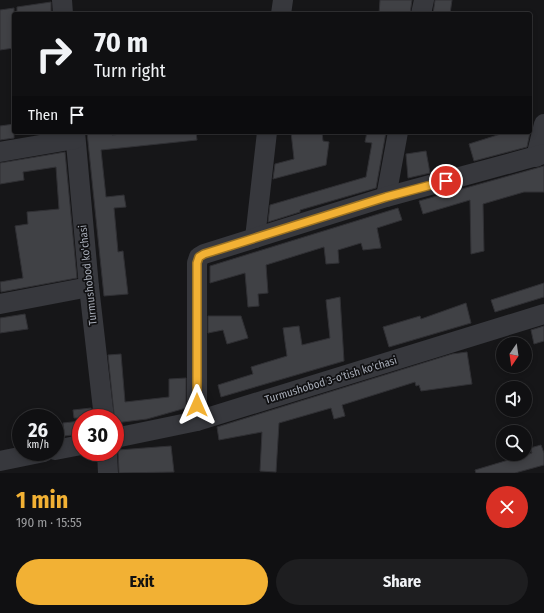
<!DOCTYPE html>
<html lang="en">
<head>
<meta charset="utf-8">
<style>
  :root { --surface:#101012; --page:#1e1e20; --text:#f1f3f6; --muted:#9c9d9f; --line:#303032; --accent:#f2b134 }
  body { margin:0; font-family:"Fira Sans Condensed",sans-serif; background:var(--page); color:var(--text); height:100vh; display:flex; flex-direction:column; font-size:15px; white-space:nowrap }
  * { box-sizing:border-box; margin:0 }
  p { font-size:13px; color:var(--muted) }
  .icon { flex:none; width:22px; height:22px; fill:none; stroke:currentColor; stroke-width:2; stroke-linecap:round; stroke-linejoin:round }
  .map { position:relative; height:473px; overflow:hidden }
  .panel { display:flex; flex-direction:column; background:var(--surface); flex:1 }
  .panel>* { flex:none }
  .hud { position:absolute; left:12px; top:12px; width:520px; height:122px; border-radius:4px; box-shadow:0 2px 6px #0003,0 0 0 1px var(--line); background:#101012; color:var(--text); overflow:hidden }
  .needle { width:26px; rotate:193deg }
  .controls { position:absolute; left:496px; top:337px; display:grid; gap:8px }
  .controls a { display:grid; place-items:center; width:36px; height:36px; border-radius:50%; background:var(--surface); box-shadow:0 2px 6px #0003,0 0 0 1px var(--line); font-size:20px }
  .speed { position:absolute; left:12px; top:409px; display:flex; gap:8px; font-size:20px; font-weight:700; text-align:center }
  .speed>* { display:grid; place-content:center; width:52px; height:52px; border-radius:50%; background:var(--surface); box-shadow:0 2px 6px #0003,0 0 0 1px var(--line); line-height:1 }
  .speed small { font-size:10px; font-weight:400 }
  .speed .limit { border:6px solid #d22; background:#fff; color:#111 }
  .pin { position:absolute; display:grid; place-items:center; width:34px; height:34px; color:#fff; margin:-17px; border:2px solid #fff; border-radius:50%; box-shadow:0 1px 4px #0007 }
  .me { position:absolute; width:44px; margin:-22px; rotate:0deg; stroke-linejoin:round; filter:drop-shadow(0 0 3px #0008) }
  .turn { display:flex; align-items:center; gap:14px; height:84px; padding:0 16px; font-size:18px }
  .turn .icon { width:52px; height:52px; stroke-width:2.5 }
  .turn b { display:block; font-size:28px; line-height:34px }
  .then { display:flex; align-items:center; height:38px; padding:0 16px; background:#0003; gap:8px; font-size:15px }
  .round { display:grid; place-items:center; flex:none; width:42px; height:42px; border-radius:21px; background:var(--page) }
  .overview { display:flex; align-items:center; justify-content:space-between; height:68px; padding:0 16px }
  h1 { font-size:24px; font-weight:700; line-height:30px; color:var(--accent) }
  .primary-button { display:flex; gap:8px; margin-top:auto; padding:8px 16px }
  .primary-button a { flex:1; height:46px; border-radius:24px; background:var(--accent); color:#111; font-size:16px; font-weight:700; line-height:46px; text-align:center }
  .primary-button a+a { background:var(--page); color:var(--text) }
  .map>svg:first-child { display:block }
  .building { fill:#404145; stroke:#303034 }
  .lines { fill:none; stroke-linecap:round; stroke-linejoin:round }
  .minor { stroke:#37383d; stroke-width:20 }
  .route-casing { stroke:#9d7322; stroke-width:10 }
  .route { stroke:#f2b134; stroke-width:7 }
  .labels { text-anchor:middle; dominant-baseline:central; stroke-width:3.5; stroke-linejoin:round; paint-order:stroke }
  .street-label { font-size:11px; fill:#a8adb8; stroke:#111113 }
</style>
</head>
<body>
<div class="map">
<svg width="544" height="473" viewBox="0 0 544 473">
  <rect width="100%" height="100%" fill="#161618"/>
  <!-- building -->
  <g class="building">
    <polygon points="380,0 412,0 410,14 379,14"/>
    <polygon points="435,0 452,0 450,14 433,14"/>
    <polygon points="51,2 51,14 17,14 17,7"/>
    <polygon points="14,8 14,31 12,31 14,48 0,50 0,10"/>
    <polygon points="14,124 14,138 0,140 0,126"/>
    <polygon points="87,132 112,132 112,135 141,132 196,132 197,140 101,150 106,197 124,195 126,207 114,208 118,252 123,251 128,294 104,296"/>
    <polygon points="291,132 322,132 323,141 329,142 326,165 273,179 275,164 294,159"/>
    <polygon points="367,132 386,132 376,188 300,210 300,212 268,222 270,205 366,177 372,143 365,142"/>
    <polygon points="507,132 530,132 527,147 474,161 469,144"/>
    <polygon points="426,151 430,173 408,178 406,154"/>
    <polygon points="65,152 77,278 1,292 0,282 23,278 15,226 28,224 27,212 59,209 56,167 23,172 24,180 0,184 0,163"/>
    <polygon points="544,166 544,192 524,192 483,204 484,251 471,254 470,200 423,214 419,201"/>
    <polygon points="398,208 402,220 377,228 381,248 363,250 361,243 338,250 339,263 326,264 324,247 266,265 268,293 258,294 259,306 248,307 245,273 210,283 210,266"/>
    <polygon points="544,283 544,297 495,312 491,300"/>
    <polygon points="340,297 344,361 221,397 218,385 253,374 251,367 287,356 283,328 299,326 302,345 330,338 326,300"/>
    <polygon points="466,303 471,323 389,347 383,327 420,316 421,319"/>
    <polygon points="25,314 28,329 0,333 0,318"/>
    <polygon points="208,316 241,316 248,338 227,344 223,330 208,333"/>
    <polygon points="544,326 544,341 534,344 531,330"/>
    <polygon points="467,352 472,384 421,391 419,385 416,386 415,382 342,405 345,416 334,419 331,408 279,423 276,472 260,471 262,432 219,440 217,427 452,354"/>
    <polygon points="121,354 125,402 169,397 169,379 186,378 186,408 147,419 115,423 108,355"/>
    <polygon points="91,408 92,418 74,418 73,410"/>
    <polygon points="81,421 81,434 64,436 63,423"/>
    <polygon points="541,445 544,453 544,465 515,473 476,473 475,470 532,453 530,448"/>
    <polygon points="171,446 174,472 119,473 118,450"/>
  </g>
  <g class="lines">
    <!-- minor -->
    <g class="minor">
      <polyline points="62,0 63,14"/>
      <polyline points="281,14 283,0"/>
      <polyline points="421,14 424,0"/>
      <polyline points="75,132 89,287 104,418"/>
      <polyline points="0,152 75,139"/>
      <polyline points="536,157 544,124"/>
      <polyline points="386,197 398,132"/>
      <polyline points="255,238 267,132"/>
      <polyline points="0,304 89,287"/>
      <polyline points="197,421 197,263 199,257 204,254 386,197 544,154"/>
      <polyline points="115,438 197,421 544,314"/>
      <polyline points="55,450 81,445"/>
      <polyline points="107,452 108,473"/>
      <polyline points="0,461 44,452"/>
    </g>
  </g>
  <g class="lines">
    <defs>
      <polyline id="route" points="197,405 197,263 199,257 204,254 386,197 446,181"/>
    </defs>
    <!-- route casing -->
    <use href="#route" class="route-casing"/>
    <!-- route -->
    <use href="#route" class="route"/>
  </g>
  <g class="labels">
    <!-- street labels -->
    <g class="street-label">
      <text transform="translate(88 275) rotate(-96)">Turmushobod ko'chasi</text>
      <text transform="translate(331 380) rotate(-17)">Turmushobod 3-o'tish ko'chasi</text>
    </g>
  </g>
</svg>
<div class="controls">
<a><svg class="needle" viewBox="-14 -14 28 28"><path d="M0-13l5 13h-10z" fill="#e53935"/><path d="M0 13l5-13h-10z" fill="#9c9d9f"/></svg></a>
<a><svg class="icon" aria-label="sound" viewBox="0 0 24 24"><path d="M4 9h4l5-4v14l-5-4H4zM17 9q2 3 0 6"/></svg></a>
<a><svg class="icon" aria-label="search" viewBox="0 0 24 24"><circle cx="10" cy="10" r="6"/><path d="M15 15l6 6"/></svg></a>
</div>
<div class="speed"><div>26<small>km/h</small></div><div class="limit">30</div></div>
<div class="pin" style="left:446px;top:181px;background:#d93025"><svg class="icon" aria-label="arrive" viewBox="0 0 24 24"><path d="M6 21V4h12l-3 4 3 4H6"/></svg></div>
<svg class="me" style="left:197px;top:405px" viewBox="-20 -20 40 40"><path d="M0-17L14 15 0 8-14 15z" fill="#f2b134" stroke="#fff" stroke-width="4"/></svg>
<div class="hud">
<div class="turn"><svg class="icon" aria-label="right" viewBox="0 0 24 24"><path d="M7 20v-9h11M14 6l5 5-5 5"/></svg><div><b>70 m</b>Turn right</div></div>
<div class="then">Then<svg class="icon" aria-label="arrive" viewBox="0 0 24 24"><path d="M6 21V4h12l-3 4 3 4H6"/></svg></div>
</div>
</div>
<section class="panel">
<div class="overview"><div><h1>1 min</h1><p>190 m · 15:55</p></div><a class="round" style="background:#d93025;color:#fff"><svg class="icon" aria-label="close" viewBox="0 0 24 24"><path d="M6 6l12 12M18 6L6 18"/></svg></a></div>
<div class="primary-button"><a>Exit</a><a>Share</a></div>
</section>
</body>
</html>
